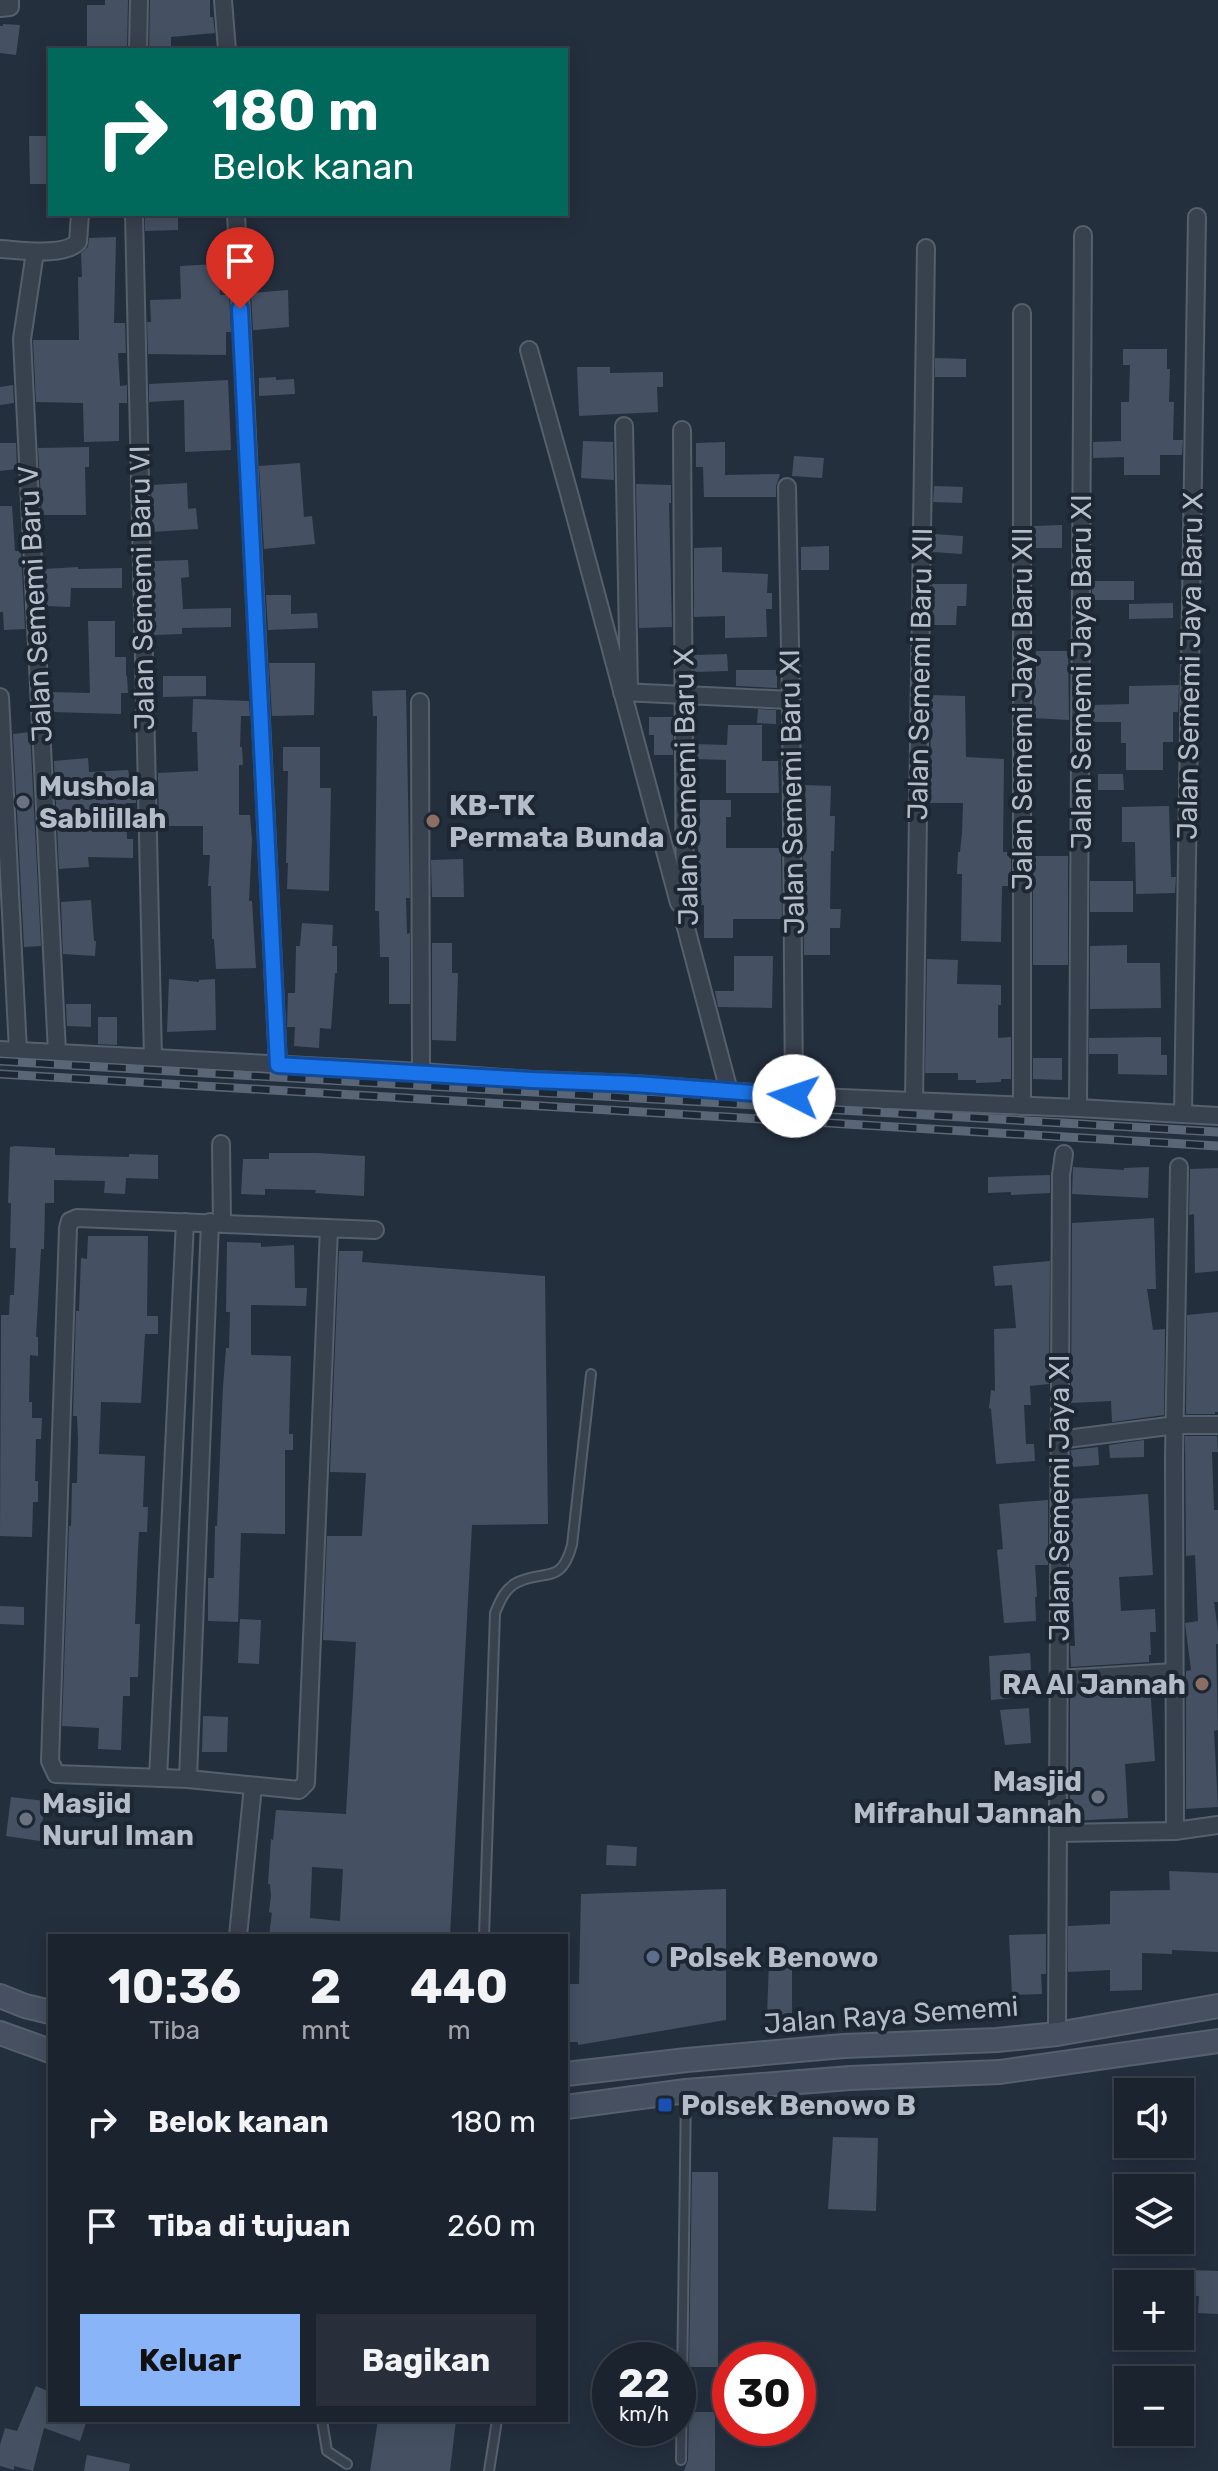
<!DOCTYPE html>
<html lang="id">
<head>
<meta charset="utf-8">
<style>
  :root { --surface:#1b232e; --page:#282f3a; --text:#f1f3f6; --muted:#a0a4aa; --line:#39404a; --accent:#8ab4f8 }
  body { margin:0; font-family:Rubik,sans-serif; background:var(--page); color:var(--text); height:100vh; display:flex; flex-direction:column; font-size:30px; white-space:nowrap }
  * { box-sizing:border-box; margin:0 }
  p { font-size:26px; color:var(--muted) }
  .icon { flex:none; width:44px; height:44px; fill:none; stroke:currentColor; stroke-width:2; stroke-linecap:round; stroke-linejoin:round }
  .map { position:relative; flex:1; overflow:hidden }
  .drawer { position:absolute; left:48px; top:1934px; width:520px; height:488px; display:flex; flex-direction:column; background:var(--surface); border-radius:0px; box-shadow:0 4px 20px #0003,0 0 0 2px var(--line) }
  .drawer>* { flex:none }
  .top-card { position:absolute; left:48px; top:48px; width:520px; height:168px; border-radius:0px; box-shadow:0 4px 20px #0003,0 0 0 2px var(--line); background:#00695c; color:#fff; overflow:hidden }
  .buttons { position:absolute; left:1114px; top:2078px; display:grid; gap:16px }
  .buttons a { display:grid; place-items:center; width:80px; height:80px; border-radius:0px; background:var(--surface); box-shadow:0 4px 20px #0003,0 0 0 2px var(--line); font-size:40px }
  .speed { position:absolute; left:592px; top:2342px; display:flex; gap:16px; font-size:40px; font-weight:700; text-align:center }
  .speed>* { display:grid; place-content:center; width:104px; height:104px; border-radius:50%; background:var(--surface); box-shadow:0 4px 20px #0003,0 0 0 2px var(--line); line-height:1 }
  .speed small { font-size:20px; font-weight:400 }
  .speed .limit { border:12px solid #d22; background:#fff; color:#111 }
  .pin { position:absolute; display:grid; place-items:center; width:68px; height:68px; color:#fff; margin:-82px -34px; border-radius:50% 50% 50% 0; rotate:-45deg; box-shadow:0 0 8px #0007 }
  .pin .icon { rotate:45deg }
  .me { position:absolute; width:88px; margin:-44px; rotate:274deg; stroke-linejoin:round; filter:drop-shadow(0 0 6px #0008) }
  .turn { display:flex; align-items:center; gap:28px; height:168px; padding:0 32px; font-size:36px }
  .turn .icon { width:104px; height:104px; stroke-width:2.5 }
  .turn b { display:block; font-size:56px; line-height:68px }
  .eta { display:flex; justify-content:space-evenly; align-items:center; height:136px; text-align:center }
  .eta b { font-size:48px; font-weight:700; line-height:56px }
  .button { display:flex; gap:16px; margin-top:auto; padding:16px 32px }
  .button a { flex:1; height:92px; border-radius:0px; background:var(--accent); color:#111; font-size:32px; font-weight:700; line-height:92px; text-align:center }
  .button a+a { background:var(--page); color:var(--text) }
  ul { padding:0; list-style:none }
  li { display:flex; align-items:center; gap:24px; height:104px; padding:0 32px }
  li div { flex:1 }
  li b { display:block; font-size:30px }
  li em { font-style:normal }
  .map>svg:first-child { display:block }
  .building { fill:#455162; fill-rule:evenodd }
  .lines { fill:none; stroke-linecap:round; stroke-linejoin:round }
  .service-casing { stroke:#565f6c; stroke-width:12 }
  .minor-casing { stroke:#565f6c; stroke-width:20 }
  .secondary-casing { stroke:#565f6c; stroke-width:26 }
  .service { stroke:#38414e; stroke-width:8 }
  .minor { stroke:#38414e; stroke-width:16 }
  .secondary { stroke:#465061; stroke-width:22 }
  .rail-casing { stroke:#5a6575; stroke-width:9 }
  .rail { stroke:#1d2633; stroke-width:6; stroke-dasharray:18; stroke-linecap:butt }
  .route-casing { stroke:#114b97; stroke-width:20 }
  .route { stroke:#1a73e8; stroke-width:14 }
  .worship-dot { fill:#6b7280; stroke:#1d2633; stroke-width:3 }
  .education-dot { fill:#8d6e63; stroke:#1d2633; stroke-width:3 }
  .service-dot { fill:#5c6f8a; stroke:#1d2633; stroke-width:3 }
  .transit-dot { fill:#1a4fb4; stroke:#1d2633; stroke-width:3 }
  .labels { text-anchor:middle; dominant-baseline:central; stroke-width:8; stroke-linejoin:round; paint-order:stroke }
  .street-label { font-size:28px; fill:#b4bcc9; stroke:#1d2633 }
  .poi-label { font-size:28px; font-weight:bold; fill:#b4bcc9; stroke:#1d2633; text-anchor:start }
</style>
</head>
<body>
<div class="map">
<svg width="1218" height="2471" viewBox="0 0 1218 2471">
  <rect width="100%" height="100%" fill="#242f3e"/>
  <!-- building -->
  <g class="building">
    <polygon points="105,0 128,0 127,50 87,50 87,5 105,5"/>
    <polygon points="150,0 210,0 210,17 213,17 215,33 171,37 171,50 149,50"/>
    <polygon points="3,24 20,25 16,55 0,53 0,26 3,26"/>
    <polygon points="29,136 47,136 47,184 30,184"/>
    <polygon points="145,214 178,214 178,230 145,231"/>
    <polygon points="116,237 114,323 125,323 126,353 118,353 120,386 127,385 127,403 119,403 119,441 84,442 83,403 36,402 33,340 79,340 78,277 82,277 81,253 88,247 89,238"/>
    <polygon points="218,264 220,295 229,295 231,332 226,332 226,355 148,354 147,322 151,322 150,300 181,299 180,266"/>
    <polygon points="288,290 289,327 253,330 251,293"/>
    <polygon points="1123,349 1167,349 1167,369 1170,369 1169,402 1174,402 1173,440 1183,440 1182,455 1160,455 1160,475 1124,475 1124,457 1093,458 1093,442 1121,441 1121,402 1129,402 1130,365 1123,365"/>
    <polygon points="935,358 966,359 966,377 935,377"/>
    <polygon points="577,367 610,367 610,373 663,372 663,387 657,387 658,412 579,416"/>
    <polygon points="276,377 276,380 294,379 295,394 259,396 259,378"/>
    <polygon points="228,380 231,450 185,452 184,400 149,402 149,384"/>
    <polygon points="13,385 14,403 0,405 0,387"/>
    <polygon points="583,441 613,442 614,480 581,478"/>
    <polygon points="725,442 725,475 780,474 776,486 776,497 704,497 703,467 696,467 696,443"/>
    <polygon points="0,443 16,443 17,469 0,471"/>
    <polygon points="89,447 89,467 85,467 86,515 42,515 38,448"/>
    <polygon points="794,456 824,458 822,478 792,476"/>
    <polygon points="300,463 304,517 312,516 315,544 264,549 259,466"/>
    <polygon points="187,483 188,509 196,508 198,529 152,532 151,485"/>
    <polygon points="636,484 671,485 671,503 669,503 672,627 639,628"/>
    <polygon points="934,486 963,487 962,503 933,502"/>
    <polygon points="0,506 12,506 15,551 21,551 25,629 4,630 3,612 0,612"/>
    <polygon points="1062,525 1062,548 1033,548 1033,526"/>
    <polygon points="933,534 963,536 962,554 933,552"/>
    <polygon points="829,546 829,570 801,570 801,547"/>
    <polygon points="722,547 722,572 768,574 767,593 772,593 772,609 766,609 767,637 725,638 725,616 694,617 694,548"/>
    <polygon points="188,560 189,577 181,578 183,609 231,608 231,627 182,628 182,634 154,635 153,561"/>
    <polygon points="78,567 78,569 122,568 122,588 71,588 70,607 46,606 44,569"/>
    <rect x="1092" y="581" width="42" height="19"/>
    <polygon points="932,584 967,584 966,606 957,606 956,625 932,625"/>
    <polygon points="266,595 291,595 291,614 317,613 318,628 268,630"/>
    <polygon points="1173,603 1173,618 1129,619 1129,604"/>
    <polygon points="88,621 115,621 115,657 126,657 126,676 127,676 128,693 121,693 121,714 51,712 50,692 90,693"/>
    <polygon points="1036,651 1068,651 1069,720 1033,718"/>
    <polygon points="727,654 728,671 694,672 694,655"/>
    <polygon points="269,663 315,663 314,715 272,716"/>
    <polygon points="736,670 777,670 777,688 736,686"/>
    <polygon points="163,676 206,676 206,696 163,697"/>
    <polygon points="1179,685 1178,712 1173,712 1173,742 1163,742 1163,770 1126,770 1126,743 1121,743 1121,722 1091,722 1091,705 1129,704 1129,686"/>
    <polygon points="406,690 410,898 406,898 407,934 410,933 410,1004 389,1004 389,957 380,957 379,911 375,911 377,716 373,716 372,691"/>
    <polygon points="931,695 965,696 966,757 1004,759 1003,852 1007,852 1007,856 1011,856 1011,886 1002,886 1001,942 961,941 962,874 957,874 958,852 960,852 962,833 963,803 930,803"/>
    <polygon points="193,699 249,701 250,716 241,716 240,747 242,747 243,765 239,765 239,815 250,815 252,840 249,901 252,901 256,968 216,969 214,939 212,939 211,886 208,886 210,855 203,855 203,826 159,826 158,773 198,771 197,732 192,732"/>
    <polygon points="758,709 776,710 776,724 757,723"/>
    <polygon points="649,717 673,717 673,755 654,755 654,735 649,735"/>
    <polygon points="728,725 762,725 762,761 778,761 779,793 726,793 726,760 695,759 695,744 727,745"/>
    <polygon points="30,732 41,946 24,947 13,734"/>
    <polygon points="283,747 320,747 320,788 331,788 329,891 287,889 288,863 286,863 288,771 283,771"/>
    <polygon points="88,758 89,772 128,770 129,775 136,775 136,803 126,803 127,839 133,839 133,858 88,857 89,867 59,869 54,761"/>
    <polygon points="1098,774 1123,774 1124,790 1098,790"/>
    <polygon points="805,785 831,786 830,816 835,816 834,851 831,851 830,909 841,909 840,928 830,928 830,955 804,955 803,848 807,848"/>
    <polygon points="700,800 731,800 731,817 726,817 726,848 781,848 782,919 733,919 733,938 704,938 704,905 699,905 698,847 696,847 695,830 699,830"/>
    <polygon points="1169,806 1171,877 1176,877 1175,893 1136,894 1135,842 1122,842 1122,807"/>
    <rect x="1033" y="856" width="35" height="109"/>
    <polygon points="463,859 464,897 432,897 431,860"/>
    <rect x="1090" y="881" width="43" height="31"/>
    <polygon points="91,900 94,941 96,941 95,956 63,954 61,902"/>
    <polygon points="302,923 333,925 332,946 337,946 337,973 335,973 331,1029 320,1028 319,1048 294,1046 295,1027 287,1027 288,993 295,993 296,946 300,946"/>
    <polygon points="432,943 452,943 452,973 458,973 456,1041 432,1040"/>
    <polygon points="1127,945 1127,963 1160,963 1161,1008 1090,1009 1090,946"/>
    <polygon points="734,956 773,956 772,1008 718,1007 715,991 734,991"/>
    <polygon points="927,959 958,960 957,984 1001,985 1001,1005 998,1005 998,1038 1011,1037 1011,1079 1001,1079 1001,1082 976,1083 976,1080 958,1080 958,1073 925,1073"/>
    <polygon points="169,979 199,982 199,980 215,979 216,1030 167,1032"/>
    <polygon points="66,1004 91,1004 91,1027 67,1026"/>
    <polygon points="98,1017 117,1017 117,1045 98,1044"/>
    <polygon points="1161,1037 1161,1055 1167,1055 1167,1075 1118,1074 1118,1054 1089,1054 1089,1038"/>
    <polygon points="1033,1058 1062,1058 1062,1080 1033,1079"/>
    <polygon points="15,1146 55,1148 55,1155 129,1157 129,1154 158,1155 158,1179 126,1178 125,1194 104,1193 105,1181 54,1180 54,1203 45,1203 44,1249 41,1249 36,1337 38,1337 38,1356 30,1355 29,1402 32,1402 32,1418 42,1418 41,1439 36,1439 35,1481 38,1481 38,1502 33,1502 32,1537 0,1536 1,1315 9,1315 10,1295 14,1295 16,1248 10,1248 11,1203 8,1203 10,1147"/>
    <polygon points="269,1153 317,1153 365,1156 364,1196 315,1193 316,1190 265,1189 265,1195 241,1194 243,1159 269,1159"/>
    <polygon points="1073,1167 1124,1170 1124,1168 1149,1167 1148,1198 1072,1194"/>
    <polygon points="1218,1168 1218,1271 1195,1273 1194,1214 1189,1215 1190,1169"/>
    <polygon points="1050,1175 1050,1193 1011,1195 1011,1192 988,1193 988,1177"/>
    <polygon points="1154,1218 1156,1289 1147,1289 1153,1330 1165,1329 1164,1415 1112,1422 1111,1401 1071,1403 1072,1223"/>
    <polygon points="88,1236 148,1236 147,1316 158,1316 158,1334 145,1334 141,1403 101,1402 99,1454 145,1456 143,1507 148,1507 147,1532 139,1532 138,1549 135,1624 140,1624 138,1677 130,1677 130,1696 123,1696 121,1750 98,1749 99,1728 62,1726 69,1526 71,1526 72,1483 77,1483 78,1438 77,1416 73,1416 76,1311 79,1311 81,1258 87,1259"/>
    <polygon points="227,1242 261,1243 261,1247 294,1245 295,1288 307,1288 306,1306 251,1305 251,1355 291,1356 289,1434 293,1434 293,1450 285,1450 285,1534 241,1533 238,1622 208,1621 208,1578 214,1578 215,1526 217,1526 223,1387 226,1348 229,1348 230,1312 226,1312"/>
    <path d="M339,1251H363L362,1262L545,1276L548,1524L472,1525L450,1936H269L272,1913L269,1912L271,1896L270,1884H268L271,1839L273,1840L276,1810L346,1814L356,1642L323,1640L327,1536H362L366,1473L330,1472ZM312,1867L343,1869L340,1921L310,1918Z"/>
    <polygon points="1050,1261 1049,1384 1030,1386 1031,1405 1024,1405 1026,1444 1034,1444 1035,1461 996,1464 991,1409 989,1408 991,1390 995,1391 994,1329 1016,1328 1012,1285 995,1286 993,1266"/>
    <polygon points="1218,1312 1218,1412 1215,1412 1215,1414 1186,1414 1187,1315"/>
    <polygon points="1185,1436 1217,1436 1218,1452 1212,1452 1214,1510 1218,1510 1218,1602 1214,1602 1218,1631 1218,1644 1216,1644 1218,1730 1214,1731 1218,1807 1186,1809 1186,1671 1191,1670 1185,1623 1198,1621 1195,1555 1186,1556"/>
    <polygon points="1144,1440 1144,1457 1110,1458 1109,1445"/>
    <polygon points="1098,1447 1099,1465 1072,1467 1071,1450"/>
    <polygon points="1148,1494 1153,1575 1119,1577 1121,1611 1155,1609 1156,1632 1150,1632 1151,1655 1149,1655 1149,1662 1071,1667 1070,1646 1075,1646 1073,1602 1070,1602 1070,1499"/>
    <polygon points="1048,1500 1048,1565 1035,1565 1037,1597 1035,1597 1036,1621 1004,1623 997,1550 1003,1549 999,1504"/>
    <polygon points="0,1606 24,1607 24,1625 0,1624"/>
    <polygon points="240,1619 261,1620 259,1664 238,1663"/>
    <polygon points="1030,1653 1031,1670 1009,1671 1011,1698 991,1700 989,1656"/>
    <polygon points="1150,1684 1155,1761 1125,1764 1128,1818 1070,1821 1070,1689"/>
    <polygon points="1029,1708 1031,1743 1005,1745 1000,1710"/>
    <polygon points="203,1716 228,1717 227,1752 202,1752"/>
    <polygon points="11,1797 45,1801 40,1841 6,1836"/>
    <polygon points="607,1845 637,1847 636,1866 606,1865"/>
    <polygon points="1169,1871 1218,1873 1218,1952 1172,1950 1172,1954 1142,1953 1142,1990 1110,1991 1110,1970 1068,1972 1068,1926 1110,1924 1110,1891 1170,1890"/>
    <polygon points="726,1889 726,2020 578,2045 578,2042 566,2042 566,1984 579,1984 581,1894"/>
    <polygon points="1046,1934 1046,1974 1041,1974 1042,1994 1012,1995 1009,1935"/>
    <polygon points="769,1961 792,1962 792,2017 767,2017"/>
    <polygon points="833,2137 878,2138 876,2211 828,2209"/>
    <polygon points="692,2172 718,2172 718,2367 689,2367"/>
    <polygon points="1191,2270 1218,2271 1218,2314 1198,2313 1199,2296 1190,2296"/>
    <polygon points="36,2386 50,2392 50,2420 87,2420 80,2441 44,2428 33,2471 14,2466 14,2470 0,2466 0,2445 5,2428 17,2431"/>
    <polygon points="689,2412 715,2412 715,2471 684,2471 688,2460"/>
    <polygon points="378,2420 456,2420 450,2471 370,2471"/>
    <polygon points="87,2455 130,2464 129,2471 84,2471"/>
  </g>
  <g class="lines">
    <defs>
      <g id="service">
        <path d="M484,1936L495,1613C500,1601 505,1588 518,1582C547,1569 561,1585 572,1545L591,1374"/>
        <polyline points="322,2420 327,2451 347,2464"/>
        <polyline points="681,2460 686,2093"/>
        <polyline points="489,2471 497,2420"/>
      </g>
      <g id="minor">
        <polyline points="223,0 227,50"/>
        <polyline points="0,8 10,7 10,0"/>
        <polyline points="138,50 139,0"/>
        <polyline points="134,214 153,1059"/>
        <polyline points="236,214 278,1065"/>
        <path d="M0,249C20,250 64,257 78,242L80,214"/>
        <polyline points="35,252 22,339 57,1053"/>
        <polyline points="529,350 569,493 679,903"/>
        <polyline points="624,426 629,691"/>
        <polyline points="682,430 685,924 729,1091"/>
        <polyline points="787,487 791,700 794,1096"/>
        <polyline points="622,692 791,700"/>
        <polyline points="0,697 18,1051"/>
        <polyline points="420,702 421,1072"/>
        <polyline points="0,1050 421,1072 532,1080 635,1084 794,1096 1078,1108 1218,1116"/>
        <polyline points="914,1100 926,248"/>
        <polyline points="1022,1106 1022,313"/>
        <polyline points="1078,1108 1083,235"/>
        <polyline points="1183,1114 1197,217"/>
        <polyline points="221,1144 222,1223"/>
        <polyline points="329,1228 306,1783 299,1790 188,1779 56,1774 50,1761 68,1228 70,1221 77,1218 375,1230"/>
        <polyline points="1059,1440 1176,1425 1218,1425"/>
        <polyline points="1058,1679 1174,1672"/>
        <polyline points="158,1778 185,1222"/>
        <polyline points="188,1779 210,1222"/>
        <polyline points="1175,1831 1174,1456 1179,1167"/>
        <polyline points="1058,1833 1175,1831 1218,1825"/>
        <polyline points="238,1936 253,1786"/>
        <polyline points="1057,2034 1061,1175 1064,1154"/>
      </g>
      <g id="secondary">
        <polyline points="0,1996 25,2006 50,2012"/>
        <polyline points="0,2033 50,2051"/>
        <polyline points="566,2074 687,2060 844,2046 997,2040 1057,2034 1218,2006"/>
        <polyline points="566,2107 686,2091 850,2078 1000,2072 1218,2041"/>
      </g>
    </defs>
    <!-- service casing -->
    <use href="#service" class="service-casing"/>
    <!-- minor casing -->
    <use href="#minor" class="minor-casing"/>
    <!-- secondary casing -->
    <use href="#secondary" class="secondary-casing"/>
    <!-- service -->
    <use href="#service" class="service"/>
    <!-- minor -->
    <use href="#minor" class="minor"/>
    <!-- secondary -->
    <use href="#secondary" class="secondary"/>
    <defs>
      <g id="rail">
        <polyline points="0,1061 1218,1132"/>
        <polyline points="0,1074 1218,1146"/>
      </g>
    </defs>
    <!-- rail casing -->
    <use href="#rail" class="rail-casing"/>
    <!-- rail -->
    <use href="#rail" class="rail"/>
  </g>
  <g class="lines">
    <defs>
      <polyline id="route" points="240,309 278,1065 532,1080 635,1084 794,1096"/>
    </defs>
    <!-- route casing -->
    <use href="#route" class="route-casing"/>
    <!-- route -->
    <use href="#route" class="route"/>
  </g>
  <!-- markers -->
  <g class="worship-dot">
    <circle cx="23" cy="802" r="8"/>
    <circle cx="1098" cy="1797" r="8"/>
    <circle cx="26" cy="1819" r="8"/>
  </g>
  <g class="education-dot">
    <circle cx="433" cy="821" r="8"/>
    <circle cx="1202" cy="1684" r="8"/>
  </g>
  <circle class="service-dot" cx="653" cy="1957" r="8"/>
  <rect class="transit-dot" x="657" y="2097" width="16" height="16" rx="4"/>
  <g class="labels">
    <!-- street labels -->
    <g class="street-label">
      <text transform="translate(142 588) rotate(-91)">Jalan Sememi Baru VI</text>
      <text transform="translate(35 604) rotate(-93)">Jalan Sememi Baru V</text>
      <text transform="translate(1190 666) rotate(-89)">Jalan Sememi Jaya Baru X</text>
      <text transform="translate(1081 672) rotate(-90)">Jalan Sememi Jaya Baru XI</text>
      <text transform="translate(920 674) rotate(-89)">Jalan Sememi Baru XII</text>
      <text transform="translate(1022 709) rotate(-90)">Jalan Sememi Jaya Baru XII</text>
      <text transform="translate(686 787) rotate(-91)">Jalan Sememi Baru X</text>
      <text transform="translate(792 792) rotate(-91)">Jalan Sememi Baru XI</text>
      <text transform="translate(1059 1498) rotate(-90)">Jalan Sememi Jaya XI</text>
      <text transform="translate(891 2015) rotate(-4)">Jalan Raya Sememi</text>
    </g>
    <!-- poi labels -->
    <g class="poi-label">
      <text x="39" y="786">Mushola<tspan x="39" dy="32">Sabilillah</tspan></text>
      <text x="449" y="805">KB-TK<tspan x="449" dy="32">Permata Bunda</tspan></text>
      <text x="1186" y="1684" text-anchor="end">RA Al Jannah</text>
      <text x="1082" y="1781" text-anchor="end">Masjid<tspan x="1082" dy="32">Mifrahul Jannah</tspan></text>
      <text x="42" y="1803">Masjid<tspan x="42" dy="32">Nurul Iman</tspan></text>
      <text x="669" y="1957">Polsek Benowo</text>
      <text x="681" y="2105">Polsek Benowo B</text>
    </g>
  </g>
</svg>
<div class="buttons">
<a><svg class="icon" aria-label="sound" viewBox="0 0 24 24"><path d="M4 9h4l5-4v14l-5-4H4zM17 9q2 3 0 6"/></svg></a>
<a><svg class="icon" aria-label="layers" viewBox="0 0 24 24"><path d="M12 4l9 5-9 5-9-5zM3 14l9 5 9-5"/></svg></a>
<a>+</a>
<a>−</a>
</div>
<div class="speed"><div>22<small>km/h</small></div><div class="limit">30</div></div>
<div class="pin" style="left:240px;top:309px;background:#d93025"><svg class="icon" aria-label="arrive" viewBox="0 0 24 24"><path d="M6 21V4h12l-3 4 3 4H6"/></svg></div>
<svg class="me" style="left:794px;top:1096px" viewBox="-20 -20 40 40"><circle r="19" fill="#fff"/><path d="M0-13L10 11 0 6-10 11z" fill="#1a73e8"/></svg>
<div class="top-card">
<div class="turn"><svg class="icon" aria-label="right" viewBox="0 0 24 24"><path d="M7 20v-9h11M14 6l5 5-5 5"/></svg><div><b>180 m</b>Belok kanan</div></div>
</div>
<section class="drawer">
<div class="eta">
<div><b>10:36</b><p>Tiba</p></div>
<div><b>2</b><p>mnt</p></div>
<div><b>440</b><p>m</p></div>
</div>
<ul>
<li><svg class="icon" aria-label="right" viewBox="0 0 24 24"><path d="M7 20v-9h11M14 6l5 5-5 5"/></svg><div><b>Belok kanan</b></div><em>180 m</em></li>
<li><svg class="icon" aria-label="arrive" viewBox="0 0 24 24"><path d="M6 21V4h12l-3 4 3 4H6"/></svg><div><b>Tiba di tujuan</b></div><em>260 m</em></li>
</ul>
<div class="button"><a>Keluar</a><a>Bagikan</a></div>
</section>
</div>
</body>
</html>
